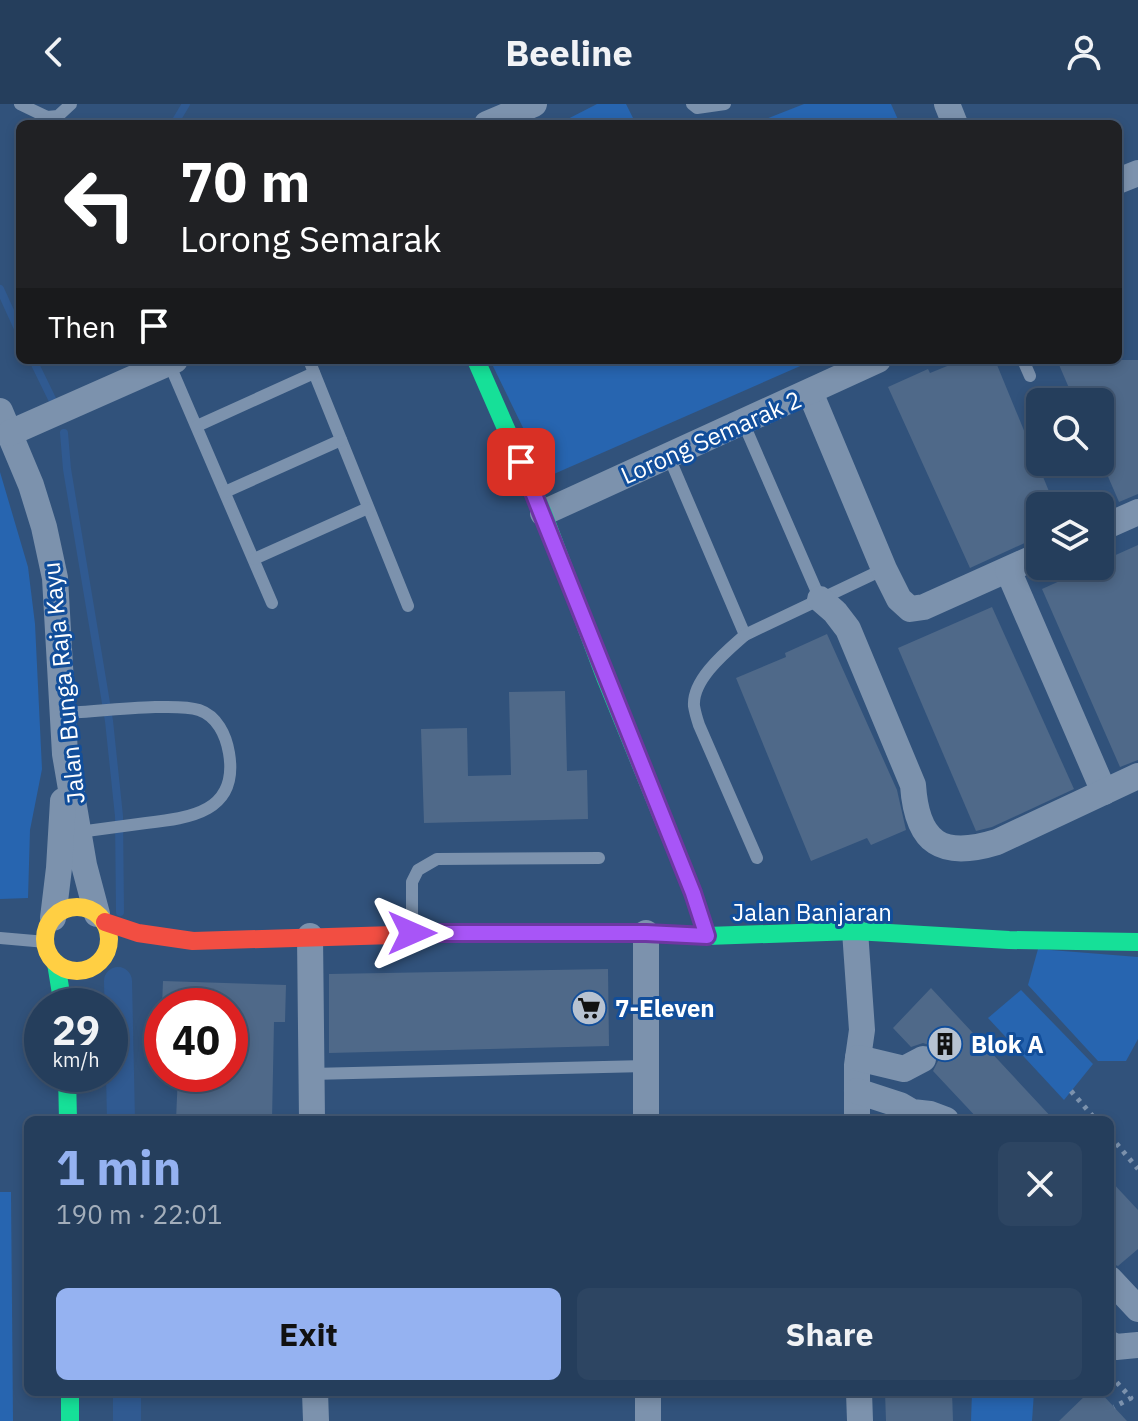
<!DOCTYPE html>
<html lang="en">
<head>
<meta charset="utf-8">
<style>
  :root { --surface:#253e5c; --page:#2d4562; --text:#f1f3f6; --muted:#a3aebb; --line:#425772; --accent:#95b2f1 }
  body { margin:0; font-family:"IBM Plex Sans",sans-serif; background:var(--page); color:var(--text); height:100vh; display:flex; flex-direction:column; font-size:30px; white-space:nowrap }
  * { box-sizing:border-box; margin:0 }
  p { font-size:26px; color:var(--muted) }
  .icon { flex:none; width:44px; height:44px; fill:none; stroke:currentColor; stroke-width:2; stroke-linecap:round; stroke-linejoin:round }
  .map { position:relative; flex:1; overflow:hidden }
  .details { position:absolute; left:24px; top:1012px; width:1090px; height:280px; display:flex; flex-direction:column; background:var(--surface); border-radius:12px; box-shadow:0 4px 12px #0003,0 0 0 2px var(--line) }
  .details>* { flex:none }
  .top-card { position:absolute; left:16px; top:16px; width:1106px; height:244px; border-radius:12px; box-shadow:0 4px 12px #0003,0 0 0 2px var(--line); background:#202124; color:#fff; overflow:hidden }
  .controls { position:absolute; left:1026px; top:284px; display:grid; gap:16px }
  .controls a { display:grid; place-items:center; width:88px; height:88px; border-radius:12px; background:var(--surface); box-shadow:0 4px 12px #0003,0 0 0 2px var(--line); font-size:40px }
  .speed { position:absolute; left:24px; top:884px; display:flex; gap:16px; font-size:40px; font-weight:700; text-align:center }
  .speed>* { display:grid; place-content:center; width:104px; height:104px; border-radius:50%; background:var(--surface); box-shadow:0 4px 12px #0003,0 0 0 2px var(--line); line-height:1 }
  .speed small { font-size:20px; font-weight:400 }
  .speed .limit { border:12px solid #d22; background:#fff; color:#111 }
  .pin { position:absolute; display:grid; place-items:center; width:68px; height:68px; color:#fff; margin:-34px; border-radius:16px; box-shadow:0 4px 12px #0006 }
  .me { position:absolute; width:88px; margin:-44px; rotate:90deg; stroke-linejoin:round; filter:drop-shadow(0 0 6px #0008) }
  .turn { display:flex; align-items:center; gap:28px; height:168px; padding:0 32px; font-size:36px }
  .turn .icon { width:104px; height:104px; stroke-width:2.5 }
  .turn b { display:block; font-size:56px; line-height:68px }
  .then { display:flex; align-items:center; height:76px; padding:0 32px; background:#0003; gap:16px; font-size:30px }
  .round { display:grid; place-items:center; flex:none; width:84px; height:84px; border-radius:12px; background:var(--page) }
  .head { display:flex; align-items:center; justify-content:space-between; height:136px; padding:0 32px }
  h1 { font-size:48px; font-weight:800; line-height:60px; color:var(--accent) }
  .button { display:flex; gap:16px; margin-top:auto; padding:16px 32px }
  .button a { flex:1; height:92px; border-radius:12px; background:var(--accent); color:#111; font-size:32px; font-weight:800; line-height:92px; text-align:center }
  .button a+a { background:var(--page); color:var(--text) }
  header { display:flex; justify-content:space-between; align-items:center; height:104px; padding:0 32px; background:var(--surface); font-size:36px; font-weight:800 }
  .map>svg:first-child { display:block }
  .green { fill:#2765b0 }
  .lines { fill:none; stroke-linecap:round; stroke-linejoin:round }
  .stream { stroke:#305a91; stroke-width:8 }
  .canal { stroke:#305a91; stroke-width:28 }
  .building { fill:#4f6989 }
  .path { stroke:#7c92ad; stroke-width:5; stroke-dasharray:4 6; stroke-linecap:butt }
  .lane { stroke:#7c92ad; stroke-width:12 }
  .street { stroke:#7c92ad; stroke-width:26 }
  .fast { stroke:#16e098; stroke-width:18 }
  .slow { stroke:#ffcf43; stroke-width:18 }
  .jam { stroke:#f24e42; stroke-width:18 }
  .route-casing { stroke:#6d37a1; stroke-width:20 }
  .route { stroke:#a855f7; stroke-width:14 }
  .labels { text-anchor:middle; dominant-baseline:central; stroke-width:6; stroke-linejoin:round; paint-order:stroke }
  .street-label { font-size:24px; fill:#fff; stroke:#124e9a }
  .poi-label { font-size:24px; font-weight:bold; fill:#fff; stroke:#124e9a; text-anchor:start }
</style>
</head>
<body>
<header><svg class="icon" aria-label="back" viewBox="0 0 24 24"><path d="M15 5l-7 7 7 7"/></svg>Beeline<svg class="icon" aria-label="person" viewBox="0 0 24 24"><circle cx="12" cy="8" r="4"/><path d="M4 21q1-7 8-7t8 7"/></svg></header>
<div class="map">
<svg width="1138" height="1317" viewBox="0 0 1138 1317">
  <rect width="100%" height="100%" fill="#31527b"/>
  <!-- green -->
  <g class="green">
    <polygon points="597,0 626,0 636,20 558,20"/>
    <polygon points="804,0 891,0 900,20 753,20"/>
    <polygon points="490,256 814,256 547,373"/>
    <polygon points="0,368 28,463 35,520 42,665 30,726 28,794 0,795"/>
    <polygon points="1038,845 1138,853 1138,935 1126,957 1098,957 1028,881"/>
    <polygon points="1021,886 1093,960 1064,996 988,914"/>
    <polygon points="0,1088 11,1088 13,1317 0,1317"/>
    <polygon points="972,1288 1034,1288 1032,1317 971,1317"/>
  </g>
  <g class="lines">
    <!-- stream -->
    <g class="stream">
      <polyline points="174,20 186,0"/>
      <polyline points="0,185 20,229"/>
      <polyline points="33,256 52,295"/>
      <polyline points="64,329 67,365 109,617 119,712 120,808"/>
      <polyline points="118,877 119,867"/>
    </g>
    <!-- canal -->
    <g class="canal">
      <polyline points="118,877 121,1016"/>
      <polyline points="127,1288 127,1317"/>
    </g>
  </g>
  <!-- building -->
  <g class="building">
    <polygon points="962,256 995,256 1055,402 1040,402 1040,432 970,464 888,283 928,265 930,269"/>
    <polygon points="1057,256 1138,256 1138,390 1119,398 1100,354 1100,298 1075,298"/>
    <polygon points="1138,441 1138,656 1120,663 1042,485 1093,462 1100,462 1100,458"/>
    <polygon points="992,503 1074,685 992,723 976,727 898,544"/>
    <polygon points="827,530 897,686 906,726 871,741 867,734 811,757 736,574 786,553 785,549"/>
    <polygon points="565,587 567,667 587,666 588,715 424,719 421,625 467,624 468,672 511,671 509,588"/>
    <polygon points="608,865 609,942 329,949 329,870"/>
    <polygon points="163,877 286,881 285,918 274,918 272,1016 176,1016 178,970 230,970 230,902 162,902"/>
    <polygon points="931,884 1054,1016 979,1016 933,967 939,955 932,942 923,939 911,943 893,924"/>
    <polygon points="1110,1076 1138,1106 1138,1145 1118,1162 1110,1159"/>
    <polygon points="885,1288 952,1288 953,1317 886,1317"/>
    <polygon points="1089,1288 1100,1288 1127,1317 1059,1317"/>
  </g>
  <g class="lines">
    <!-- path -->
    <g class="path">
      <polyline points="1071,987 1096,1016"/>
      <polyline points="1110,1032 1138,1065"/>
      <polyline points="1110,1271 1131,1294 1114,1303"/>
    </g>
    <!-- lane -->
    <g class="lane">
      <polyline points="20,0 47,13 58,12 71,0"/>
      <polyline points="692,0 697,4 725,0"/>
      <polyline points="309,256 408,502"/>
      <polyline points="1023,256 1030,272"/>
      <polyline points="169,259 272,499"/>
      <polyline points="743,318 820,495"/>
      <polyline points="197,322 314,269"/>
      <path d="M669,353L745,531C727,547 692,575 694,602C695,608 697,615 699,621L757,754"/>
      <polyline points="225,388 341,336"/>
      <polyline points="254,455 368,404"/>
      <polyline points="745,531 884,465"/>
      <path d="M64,609C94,608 175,598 199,606C217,612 226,631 229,649C239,708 190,714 146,719C124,722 101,725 79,728"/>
      <polyline points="412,826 412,778 418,766 437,755 599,754"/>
      <polyline points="0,834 46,838"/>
      <polyline points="311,970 646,962"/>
    </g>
    <!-- street -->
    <g class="street">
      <polyline points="947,0 955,20"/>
      <polyline points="487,20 534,0"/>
      <polyline points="1118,77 1138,69"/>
      <polyline points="810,288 884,465 899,495 910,505 924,503 1040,451"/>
      <polyline points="0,307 31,381 44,423 55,474 65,650 84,761 97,810"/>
      <polyline points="10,329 175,256"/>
      <polyline points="543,409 878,256"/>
      <polyline points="1100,425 1138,408"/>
      <polyline points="1008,466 1104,688"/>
      <path d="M820,495L835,508L848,525L913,681C917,740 942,755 997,738L1138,672"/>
      <polyline points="53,814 59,764 63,697"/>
      <polyline points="855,827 862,926 857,961 857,1016"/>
      <polyline points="646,829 646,1016"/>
      <polyline points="310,832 312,1016"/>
      <polyline points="858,954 904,965 923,955"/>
      <polyline points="857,987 900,1001 912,1008 930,1010 946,1016"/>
      <polyline points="1110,1175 1138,1205"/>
      <polyline points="1110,1240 1116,1243 1138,1241"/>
      <polyline points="315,1288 316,1317"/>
      <polyline points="648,1288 648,1317"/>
      <polyline points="859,1288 860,1317"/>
    </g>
    <!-- fast -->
    <g class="fast">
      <polyline points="476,256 543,409 605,573 693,789 707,832"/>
      <polyline points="460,829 646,829 707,832 855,827 1009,836 1138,838"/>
      <polyline points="56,859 63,902"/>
      <polyline points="67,970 68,1016"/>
      <polyline points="70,1288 70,1317"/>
    </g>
    <!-- slow -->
    <circle class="slow" cx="77" cy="835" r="32"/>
    <!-- jam -->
    <polyline class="jam" points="105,818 138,829 193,837 460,829"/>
  </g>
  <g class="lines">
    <defs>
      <polyline id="route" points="412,829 646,829 707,832 693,789 521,358"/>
    </defs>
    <!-- route casing -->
    <use href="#route" class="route-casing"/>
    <!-- route -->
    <use href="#route" class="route"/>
  </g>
  <!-- icons -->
  <defs>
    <symbol id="supermarket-disc" viewBox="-11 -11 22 22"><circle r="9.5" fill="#b7c2d1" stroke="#124e9a"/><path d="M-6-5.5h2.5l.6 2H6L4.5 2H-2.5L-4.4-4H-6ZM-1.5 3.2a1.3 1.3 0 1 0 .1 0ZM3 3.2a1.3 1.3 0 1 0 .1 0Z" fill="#111"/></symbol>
    <symbol id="building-disc" viewBox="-11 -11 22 22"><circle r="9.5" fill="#b7c2d1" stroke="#124e9a"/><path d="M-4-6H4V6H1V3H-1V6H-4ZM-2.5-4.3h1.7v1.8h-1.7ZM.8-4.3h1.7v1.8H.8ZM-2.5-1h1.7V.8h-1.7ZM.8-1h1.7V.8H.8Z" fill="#111"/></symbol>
  </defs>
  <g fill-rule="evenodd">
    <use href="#supermarket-disc" x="569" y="884" width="40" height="40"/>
    <use href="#building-disc" x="925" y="920" width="40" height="40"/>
  </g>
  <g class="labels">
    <!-- street labels -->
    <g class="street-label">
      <text transform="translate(711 333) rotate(-24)">Lorong Semarak 2</text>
      <text transform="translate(63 579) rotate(-96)">Jalan Bunga Raja Kayu</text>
      <text x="812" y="808">Jalan Banjaran</text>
    </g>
    <!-- poi labels -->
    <g class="poi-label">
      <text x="615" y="904">7-Eleven</text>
      <text x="971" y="940">Blok A</text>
    </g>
  </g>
</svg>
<div class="controls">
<a><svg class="icon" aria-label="search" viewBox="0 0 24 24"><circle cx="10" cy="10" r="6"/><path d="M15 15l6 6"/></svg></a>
<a><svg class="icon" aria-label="layers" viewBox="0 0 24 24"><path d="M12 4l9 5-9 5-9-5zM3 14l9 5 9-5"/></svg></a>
</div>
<div class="speed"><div>29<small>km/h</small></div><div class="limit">40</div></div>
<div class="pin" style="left:521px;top:358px;background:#d93025"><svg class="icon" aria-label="arrive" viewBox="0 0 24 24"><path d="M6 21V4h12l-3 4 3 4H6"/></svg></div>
<svg class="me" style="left:412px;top:829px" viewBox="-20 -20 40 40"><path d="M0-17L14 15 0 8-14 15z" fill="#a855f7" stroke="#fff" stroke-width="4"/></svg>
<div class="top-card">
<div class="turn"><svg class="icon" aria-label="left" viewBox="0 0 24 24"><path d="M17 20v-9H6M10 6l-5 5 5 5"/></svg><div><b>70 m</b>Lorong Semarak</div></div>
<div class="then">Then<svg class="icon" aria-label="arrive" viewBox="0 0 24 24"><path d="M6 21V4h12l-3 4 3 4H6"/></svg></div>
</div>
<section class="details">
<div class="head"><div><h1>1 min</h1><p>190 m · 22:01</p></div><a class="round"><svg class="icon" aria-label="close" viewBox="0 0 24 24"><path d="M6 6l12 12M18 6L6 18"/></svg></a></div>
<div class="button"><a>Exit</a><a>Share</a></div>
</section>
</div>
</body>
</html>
